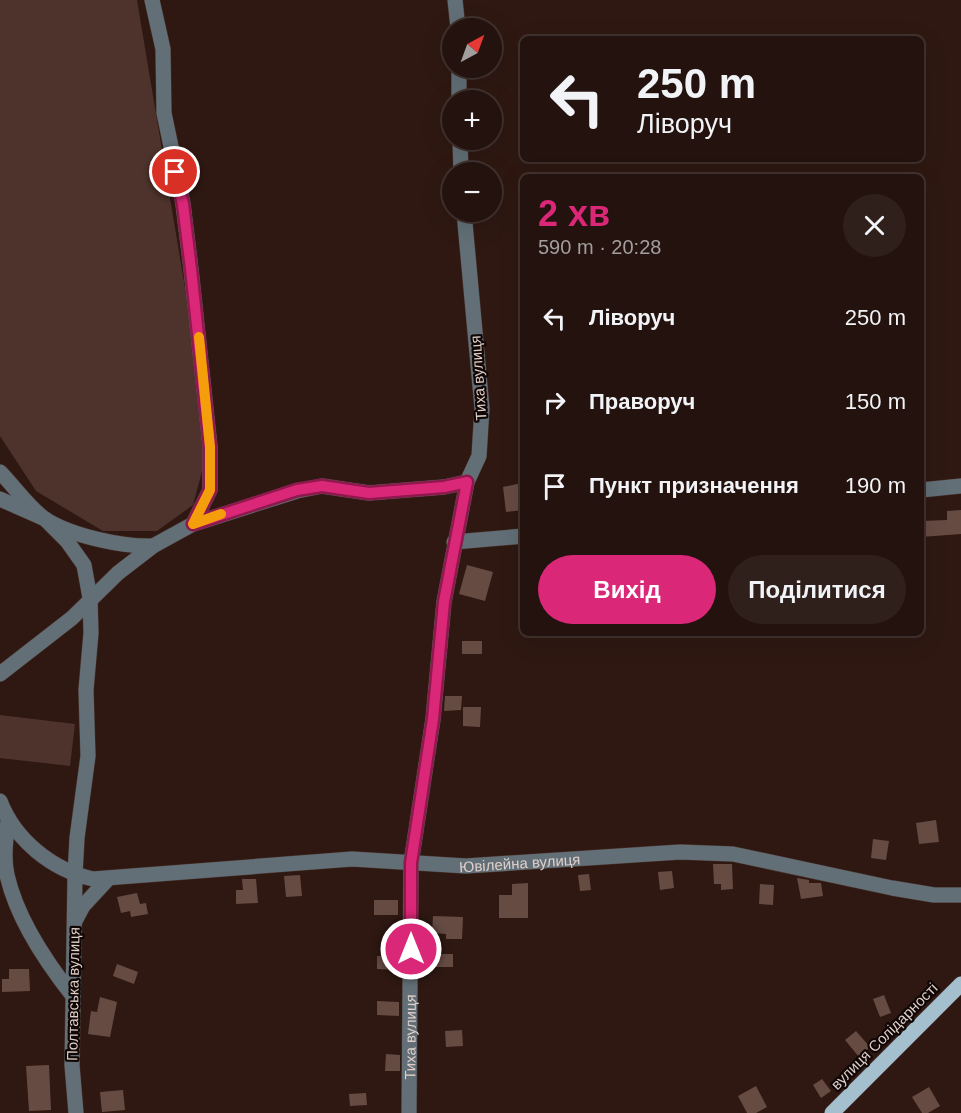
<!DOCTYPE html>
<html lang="uk">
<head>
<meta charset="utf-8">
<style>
  :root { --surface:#23120e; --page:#2f201c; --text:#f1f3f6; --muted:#a39e9e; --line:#40322e; --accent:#db2777 }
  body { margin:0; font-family:Helvetica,sans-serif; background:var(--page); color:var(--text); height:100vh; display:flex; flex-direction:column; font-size:22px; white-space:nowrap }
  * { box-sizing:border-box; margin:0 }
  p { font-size:20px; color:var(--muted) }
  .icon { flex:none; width:33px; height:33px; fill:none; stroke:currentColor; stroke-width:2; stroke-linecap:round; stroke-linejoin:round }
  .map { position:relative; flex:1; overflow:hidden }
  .side { position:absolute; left:520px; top:174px; width:404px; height:462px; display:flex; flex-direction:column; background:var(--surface); border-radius:9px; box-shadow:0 6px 24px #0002,0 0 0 2px var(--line) }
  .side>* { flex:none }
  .banner { position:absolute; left:520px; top:36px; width:404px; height:126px; border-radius:9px; box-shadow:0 6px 24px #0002,0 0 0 2px var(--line); background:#23120e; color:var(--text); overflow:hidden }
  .needle { width:39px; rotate:41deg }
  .fabs { position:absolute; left:442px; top:18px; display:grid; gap:12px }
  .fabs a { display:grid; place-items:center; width:60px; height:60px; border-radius:50%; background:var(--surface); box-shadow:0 6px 24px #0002,0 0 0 2px var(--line); font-size:30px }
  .pin { position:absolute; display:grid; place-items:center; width:51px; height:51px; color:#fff; margin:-26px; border:3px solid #fff; border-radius:50%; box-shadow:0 2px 6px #0007 }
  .me { position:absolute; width:66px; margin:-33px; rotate:0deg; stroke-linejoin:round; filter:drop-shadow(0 0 4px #0008) }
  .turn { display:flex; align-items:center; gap:21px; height:126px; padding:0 18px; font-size:27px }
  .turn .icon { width:78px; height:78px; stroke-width:2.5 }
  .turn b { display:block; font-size:42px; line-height:51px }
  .round { display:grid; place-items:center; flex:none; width:63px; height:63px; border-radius:32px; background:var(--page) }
  .overview { display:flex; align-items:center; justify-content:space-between; height:102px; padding:0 18px }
  h1 { font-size:36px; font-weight:700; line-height:45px; color:var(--accent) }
  .button { display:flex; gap:12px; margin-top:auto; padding:12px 18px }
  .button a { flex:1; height:69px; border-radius:36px; background:var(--accent); color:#fff; font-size:24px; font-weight:700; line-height:69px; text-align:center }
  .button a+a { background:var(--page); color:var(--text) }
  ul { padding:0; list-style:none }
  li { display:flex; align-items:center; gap:18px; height:84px; padding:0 18px }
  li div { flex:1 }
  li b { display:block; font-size:22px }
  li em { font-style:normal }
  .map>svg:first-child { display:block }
  .green { fill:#4e332c }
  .building { fill:#664b43 }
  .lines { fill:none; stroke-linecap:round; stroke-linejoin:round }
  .minor-casing { stroke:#48322c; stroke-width:16 }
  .major-casing { stroke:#48322c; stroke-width:16 }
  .minor { stroke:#626f76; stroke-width:15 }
  .major { stroke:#a4c0cf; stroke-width:15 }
  .route-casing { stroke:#8e194d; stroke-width:15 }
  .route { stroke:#db2777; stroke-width:10 }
  .slow { stroke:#f59e0b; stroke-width:10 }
  .labels { text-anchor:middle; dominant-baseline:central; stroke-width:4.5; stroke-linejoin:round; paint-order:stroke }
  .street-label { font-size:15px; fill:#dfcfca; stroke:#100705 }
</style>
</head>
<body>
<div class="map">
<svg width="961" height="1113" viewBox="0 0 961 1113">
  <rect width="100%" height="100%" fill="#2f1812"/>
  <!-- green -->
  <g class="green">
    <polygon points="0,0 137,0 188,306 205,460 193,505 157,531 103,531 36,491 0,436"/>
    <polygon points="0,715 75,724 70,766 0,758"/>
  </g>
  <!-- building -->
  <g class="building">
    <polygon points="522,483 524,510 506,512 503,487"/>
    <polygon points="961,510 961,534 921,537 921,521 947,520 947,511"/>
    <polygon points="467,565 493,572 485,601 459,594"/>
    <rect x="462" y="641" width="20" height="13"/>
    <polygon points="445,696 462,696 461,710 444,711"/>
    <polygon points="463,707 481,707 480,727 463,726"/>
    <polygon points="936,820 939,842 919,844 916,823"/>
    <polygon points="873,839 889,841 886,860 871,858"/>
    <polygon points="713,864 732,864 733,889 721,890 721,884 714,884"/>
    <polygon points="672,871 674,888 660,890 658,872"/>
    <polygon points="589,874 591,890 580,891 578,875"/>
    <polygon points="300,875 302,896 286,897 284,876"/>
    <polygon points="797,878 809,880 809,883 821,883 823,896 801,899"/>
    <polygon points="242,879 256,879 258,903 236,904 236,890 243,890"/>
    <polygon points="528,883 528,918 499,918 499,895 512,895 512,884"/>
    <polygon points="760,884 774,885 773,905 759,904"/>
    <polygon points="137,893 140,904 146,903 148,914 131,917 130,911 121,913 117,897"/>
    <rect x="374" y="900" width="24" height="15"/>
    <polygon points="433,916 463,917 462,939 446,939 446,934 432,933"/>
    <rect x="431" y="954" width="22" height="13"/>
    <polygon points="377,956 398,956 398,970 377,969"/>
    <polygon points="117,964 138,972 134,984 113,976"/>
    <polygon points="9,969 29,969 30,991 2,992 2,979 9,979"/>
    <polygon points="884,995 891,1013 880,1017 873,999"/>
    <polygon points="100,997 117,1002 110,1037 88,1034 91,1011 97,1012"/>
    <polygon points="377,1001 399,1002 399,1016 377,1015"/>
    <polygon points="462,1030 463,1046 446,1047 445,1031"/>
    <polygon points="856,1031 870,1047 859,1057 845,1040"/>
    <polygon points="386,1054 400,1055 400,1071 385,1071"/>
    <polygon points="49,1065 51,1110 29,1111 26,1066"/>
    <polygon points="822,1079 831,1091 821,1098 813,1085"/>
    <polygon points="756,1086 767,1107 756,1113 747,1113 738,1096"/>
    <polygon points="929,1087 940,1106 928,1113 922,1113 912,1097"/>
    <polygon points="123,1090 125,1110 102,1112 100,1092"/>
    <polygon points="366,1093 367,1105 350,1106 349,1094"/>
  </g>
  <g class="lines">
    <defs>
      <g id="minor">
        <polyline points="455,0 458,28"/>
        <polyline points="459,68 459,100"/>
        <polyline points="460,140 461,172"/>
        <path d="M0,472C14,486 29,508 45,519C71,536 123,547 153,546"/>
        <polyline points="921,490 961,486"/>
        <polyline points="0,499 45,519 67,541 84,565 90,598 91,633 86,690 88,756 77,838 75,875 72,1065 76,1113"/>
        <polyline points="193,524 297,491 322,486 369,493 444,487 467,482"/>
        <polyline points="454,542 524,536"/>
        <polyline points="0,674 72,618 118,573 153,546 193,524 210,490 210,447 191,269 183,204 164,113 163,49 152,0"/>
        <path id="s1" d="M0,801C15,840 52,870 93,879L352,859L466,866L680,852L733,854L892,888L934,895H961"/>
        <path d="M8,820C6,838 3,858 7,875C17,919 46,962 73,996"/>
        <polyline points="75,921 83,906 108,879"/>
        <path id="s2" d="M409,1113L411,863L433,719L444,602L467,482L479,456L482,408L464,212"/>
      </g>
      <polyline id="major" points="832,1113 961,984"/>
    </defs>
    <!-- minor casing -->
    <use href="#minor" class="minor-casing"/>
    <!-- major casing -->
    <use href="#major" class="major-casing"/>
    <!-- minor -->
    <use href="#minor" class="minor"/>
    <!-- major -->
    <use href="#major" class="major"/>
  </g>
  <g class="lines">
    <defs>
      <polyline id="route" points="175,172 183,204 191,269 210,447 210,490 193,524 297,490 322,486 369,493 444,487 467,482 444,602 433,719 411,863 411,949"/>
    </defs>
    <!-- route casing -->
    <use href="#route" class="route-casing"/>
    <!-- route -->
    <use href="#route" class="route"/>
    <!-- slow -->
    <polyline class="slow" points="199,337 210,447 210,490 193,524 221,514"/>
  </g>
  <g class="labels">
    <!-- street labels -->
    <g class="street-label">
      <text transform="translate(478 378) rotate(-94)">Тиха вулиця</text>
      <text stroke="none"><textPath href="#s1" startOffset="554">Ювілейна вулиця</textPath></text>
      <text transform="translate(73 994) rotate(-89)">Полтавська вулиця</text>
      <text stroke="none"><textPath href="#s2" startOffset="76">Тиха вулиця</textPath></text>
      <text transform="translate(884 1036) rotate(-45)">вулиця Солідарності</text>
    </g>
  </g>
</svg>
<div class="fabs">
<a><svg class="needle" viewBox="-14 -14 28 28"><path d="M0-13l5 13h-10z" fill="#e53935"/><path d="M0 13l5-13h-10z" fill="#a39e9e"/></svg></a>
<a>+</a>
<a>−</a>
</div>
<div class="pin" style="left:175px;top:172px;background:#d93025"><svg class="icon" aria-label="arrive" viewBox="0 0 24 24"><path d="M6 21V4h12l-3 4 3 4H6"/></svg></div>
<svg class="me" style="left:411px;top:949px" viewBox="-20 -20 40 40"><circle r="17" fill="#db2777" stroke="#fff" stroke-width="3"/><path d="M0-11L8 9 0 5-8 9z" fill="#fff"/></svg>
<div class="banner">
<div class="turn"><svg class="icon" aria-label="left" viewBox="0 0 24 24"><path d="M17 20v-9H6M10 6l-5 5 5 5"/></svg><div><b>250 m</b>Ліворуч</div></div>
</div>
<section class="side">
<div class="overview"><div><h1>2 хв</h1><p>590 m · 20:28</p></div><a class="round"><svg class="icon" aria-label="close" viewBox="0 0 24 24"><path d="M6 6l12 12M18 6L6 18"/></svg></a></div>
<ul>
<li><svg class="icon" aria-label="left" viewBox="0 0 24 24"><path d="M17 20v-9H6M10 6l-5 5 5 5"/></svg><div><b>Ліворуч</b></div><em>250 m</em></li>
<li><svg class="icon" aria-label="right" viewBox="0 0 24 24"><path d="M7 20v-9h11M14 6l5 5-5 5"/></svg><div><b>Праворуч</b></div><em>150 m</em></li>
<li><svg class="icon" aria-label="arrive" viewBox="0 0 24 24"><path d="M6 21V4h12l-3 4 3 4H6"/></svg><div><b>Пункт призначення</b></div><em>190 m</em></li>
</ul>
<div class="button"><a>Вихід</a><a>Поділитися</a></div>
</section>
</div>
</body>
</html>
